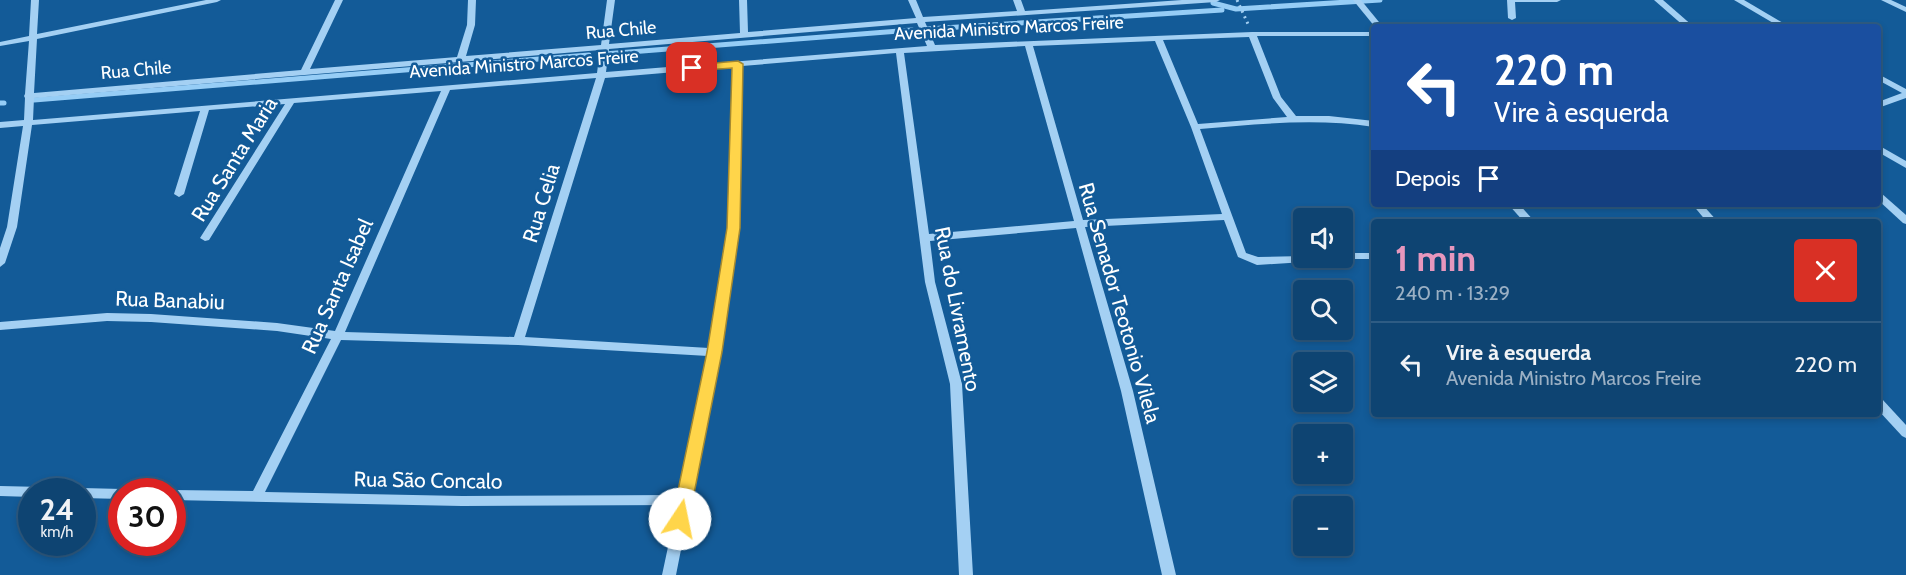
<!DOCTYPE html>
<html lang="pt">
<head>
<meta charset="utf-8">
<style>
  :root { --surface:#0e4472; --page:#1c4e7a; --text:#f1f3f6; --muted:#9bb0c4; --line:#2e5c84; --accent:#e797bd }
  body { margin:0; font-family:Cabin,sans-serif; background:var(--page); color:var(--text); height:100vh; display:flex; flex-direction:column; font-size:22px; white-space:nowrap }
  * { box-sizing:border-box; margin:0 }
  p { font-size:20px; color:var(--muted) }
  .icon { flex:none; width:33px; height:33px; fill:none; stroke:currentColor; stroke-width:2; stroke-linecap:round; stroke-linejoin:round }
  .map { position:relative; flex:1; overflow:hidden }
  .drawer { position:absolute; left:1371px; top:219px; width:510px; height:198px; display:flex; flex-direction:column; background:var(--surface); border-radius:6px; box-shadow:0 3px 9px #0003,0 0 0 2px var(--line) }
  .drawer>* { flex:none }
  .top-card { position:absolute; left:1371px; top:24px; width:510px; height:183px; border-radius:6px; box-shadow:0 3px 9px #0003,0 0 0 2px var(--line); background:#1a4fa0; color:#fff; overflow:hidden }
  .tools { position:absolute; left:1293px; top:208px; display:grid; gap:12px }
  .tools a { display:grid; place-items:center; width:60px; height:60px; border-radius:6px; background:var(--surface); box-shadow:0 3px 9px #0003,0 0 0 2px var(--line); font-size:30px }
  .speed { position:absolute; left:18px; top:478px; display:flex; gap:12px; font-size:30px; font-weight:700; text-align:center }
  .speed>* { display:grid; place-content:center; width:78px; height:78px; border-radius:50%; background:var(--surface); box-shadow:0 3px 9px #0003,0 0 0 2px var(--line); line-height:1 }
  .speed small { font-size:15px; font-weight:400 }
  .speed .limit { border:9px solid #d22; background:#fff; color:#111 }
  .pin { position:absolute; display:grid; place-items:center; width:51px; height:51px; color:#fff; margin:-26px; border-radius:12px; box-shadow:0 3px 9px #0006 }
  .me { position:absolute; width:66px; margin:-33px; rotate:11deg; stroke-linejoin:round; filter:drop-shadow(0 0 4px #0008) }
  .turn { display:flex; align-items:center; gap:21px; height:126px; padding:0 24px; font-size:27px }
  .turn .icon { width:78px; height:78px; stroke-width:2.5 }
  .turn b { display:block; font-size:42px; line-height:51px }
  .then { display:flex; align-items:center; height:57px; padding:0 24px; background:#0003; gap:12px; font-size:22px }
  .round { display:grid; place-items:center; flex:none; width:63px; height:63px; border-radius:6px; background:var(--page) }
  .summary { display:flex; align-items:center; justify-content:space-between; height:102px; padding:0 24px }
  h1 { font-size:36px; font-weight:700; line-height:45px; color:var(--accent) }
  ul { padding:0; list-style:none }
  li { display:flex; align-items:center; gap:18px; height:84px; padding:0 24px; border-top:2px solid var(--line) }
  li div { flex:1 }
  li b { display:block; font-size:22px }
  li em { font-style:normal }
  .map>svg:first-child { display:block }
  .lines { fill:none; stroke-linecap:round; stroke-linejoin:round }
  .stream { stroke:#96cdf6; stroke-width:5 }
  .path { stroke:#a4d0f3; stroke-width:3; stroke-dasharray:2 4; stroke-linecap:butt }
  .minor { fill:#a4d0f3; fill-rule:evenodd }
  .route { fill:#ffd54a; stroke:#a68a30; stroke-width:1.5 }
  .labels { text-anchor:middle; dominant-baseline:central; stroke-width:5; stroke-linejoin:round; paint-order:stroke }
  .far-street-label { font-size:18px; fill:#fff; stroke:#135b98 }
  .street-label { font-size:21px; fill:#fff; stroke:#135b98 }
</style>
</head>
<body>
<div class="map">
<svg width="1906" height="575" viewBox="0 0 1906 575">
  <rect width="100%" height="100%" fill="#135b98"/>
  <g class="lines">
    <!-- stream -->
    <g class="stream">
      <polyline points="1213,3 1236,9 1380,0"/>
      <polyline points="927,29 1222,10"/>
      <polyline points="604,54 912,30"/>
      <polyline points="34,100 589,55"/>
      <polyline points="0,103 4,103"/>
    </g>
    <!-- path -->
    <polyline class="path" points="1237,0 1248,24"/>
    <!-- minor -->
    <g class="minor">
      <path d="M31,0H39L37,34L206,0H221L217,2L37,39L34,93L301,70L335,0H343L310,69L457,57L467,25L468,0H476L475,25L466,56L601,45L607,0H615L609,44L740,33L739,0H747L748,32L916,18L908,0H916L923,17L1017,11L1013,0H1021L1025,11L1182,0H1220L1216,2L925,22L935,45L1252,32H1374V36H1257L1281,97L1296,116H1329L1374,121V127C1316,118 1259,124 1200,129L1246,253L1258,257L1304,256V258H1336L1335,260L1257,265L1238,257L1224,220L1085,227L1133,391L1176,575H1162L1121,391L1076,228L930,241L935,282L962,384L973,575H959L950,384L925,282L896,53L742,66L738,228L720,352L676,575H662L677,505L462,506L172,500V492H167L172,490L253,491L331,339L277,331L151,322L107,321L0,330V322L107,313L151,314L277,323L335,331L441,91L294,103L209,240L205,241L200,238L285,104L209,110L184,194L179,197L174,194L200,111L32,125L17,227L5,263L0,267V248L7,227L23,126L0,128V122L24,120L25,98L24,96L25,94L29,41L0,46V42L29,36ZM917,23L927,46L606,72L609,49ZM1249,37L1273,98L1287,117L1198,124L1163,40ZM1155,41L1191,127L1222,214L1083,220L1033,46ZM1025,46L1074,221L929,234L904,53ZM600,50L597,73L33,120L34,98ZM734,67L728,228L709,348L525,337L605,78ZM596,78L514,337L345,332L450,90ZM341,340L518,345L708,356L679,495L462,496L265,492Z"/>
      <polygon points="1353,0 1361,0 1383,27 1375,27"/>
      <polygon points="1507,0 1561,0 1557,2 1515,2 1516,18 1512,20 1508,18"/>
      <polygon points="1654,0 1663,0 1694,27 1685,27"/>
      <polygon points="1734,0 1744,0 1790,27 1780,27"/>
      <polygon points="1881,0 1891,0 1906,7 1906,12"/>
      <polygon points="1878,74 1906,89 1906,98 1878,108 1878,102 1902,93 1878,80"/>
      <polygon points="1878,145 1906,161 1906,168 1878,152"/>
      <polygon points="1878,192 1881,193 1906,215 1906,224 1903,223 1878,200"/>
      <polygon points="1508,204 1519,204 1535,222 1524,222"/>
      <polygon points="1692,204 1702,204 1718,222 1707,222"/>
      <polygon points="1342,253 1374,253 1374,259 1338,259 1338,258 1342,258"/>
      <polygon points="1878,397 1882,399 1906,425 1906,438 1902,436 1878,410"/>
      <polygon points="0,486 43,487 47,488 49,492 32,492 32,497 0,496"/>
      <polygon points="82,488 122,489 127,492 122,492 122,499 82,498 82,492 76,492 78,489"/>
    </g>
  </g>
  <!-- route -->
  <polygon class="route" points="738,61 743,64 740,228 722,352 689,519 686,524 674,524 672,519 707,352 727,228 732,68 692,71 687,68 692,65"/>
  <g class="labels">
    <!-- far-street labels -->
    <g class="far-street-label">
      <text transform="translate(1009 28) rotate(-3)">Avenida Ministro Marcos Freire</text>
      <text transform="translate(621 30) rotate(-5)">Rua Chile</text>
      <text transform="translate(524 64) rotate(-4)">Avenida Ministro Marcos Freire</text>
      <text transform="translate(136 70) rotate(-5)">Rua Chile</text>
    </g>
    <!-- street labels -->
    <g class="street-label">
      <text transform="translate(234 159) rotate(-58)">Rua Santa Maria</text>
      <text transform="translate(541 203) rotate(-73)">Rua Celia</text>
      <text transform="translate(337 286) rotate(-66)">Rua Santa Isabel</text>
      <text transform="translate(170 300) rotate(2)">Rua Banabiu</text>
      <text transform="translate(1120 303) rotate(74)">Rua Senador Teotonio Vilela</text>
      <text transform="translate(958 309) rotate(79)">Rua do Livramento</text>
      <text transform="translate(428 480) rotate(1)">Rua São Concalo</text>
    </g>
  </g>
</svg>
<div class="tools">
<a><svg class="icon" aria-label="sound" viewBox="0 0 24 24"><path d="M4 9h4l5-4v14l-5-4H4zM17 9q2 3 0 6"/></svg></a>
<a><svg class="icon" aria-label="search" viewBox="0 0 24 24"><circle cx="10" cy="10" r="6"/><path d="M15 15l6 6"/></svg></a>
<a><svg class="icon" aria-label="layers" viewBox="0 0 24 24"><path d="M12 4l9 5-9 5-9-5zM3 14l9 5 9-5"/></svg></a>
<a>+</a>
<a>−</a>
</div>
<div class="speed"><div>24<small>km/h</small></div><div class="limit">30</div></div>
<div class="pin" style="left:692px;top:68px;background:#d93025"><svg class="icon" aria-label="arrive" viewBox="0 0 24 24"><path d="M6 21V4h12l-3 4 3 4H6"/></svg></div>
<svg class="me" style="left:680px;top:519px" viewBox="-20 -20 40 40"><circle r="19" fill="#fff"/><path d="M0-13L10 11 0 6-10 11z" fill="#ffd54a"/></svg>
<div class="top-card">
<div class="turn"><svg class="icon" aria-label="left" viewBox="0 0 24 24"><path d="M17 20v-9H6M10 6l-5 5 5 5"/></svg><div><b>220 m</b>Vire à esquerda</div></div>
<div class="then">Depois<svg class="icon" aria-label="arrive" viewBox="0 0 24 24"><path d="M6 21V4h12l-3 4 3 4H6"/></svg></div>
</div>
<section class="drawer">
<div class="summary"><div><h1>1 min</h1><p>240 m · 13:29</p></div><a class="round" style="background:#d93025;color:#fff"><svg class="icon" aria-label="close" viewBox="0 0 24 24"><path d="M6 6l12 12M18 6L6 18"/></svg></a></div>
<ul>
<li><svg class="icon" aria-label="left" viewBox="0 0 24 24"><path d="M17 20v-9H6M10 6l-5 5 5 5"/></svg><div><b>Vire à esquerda</b><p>Avenida Ministro Marcos Freire</p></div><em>220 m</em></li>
</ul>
</section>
</div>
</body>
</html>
